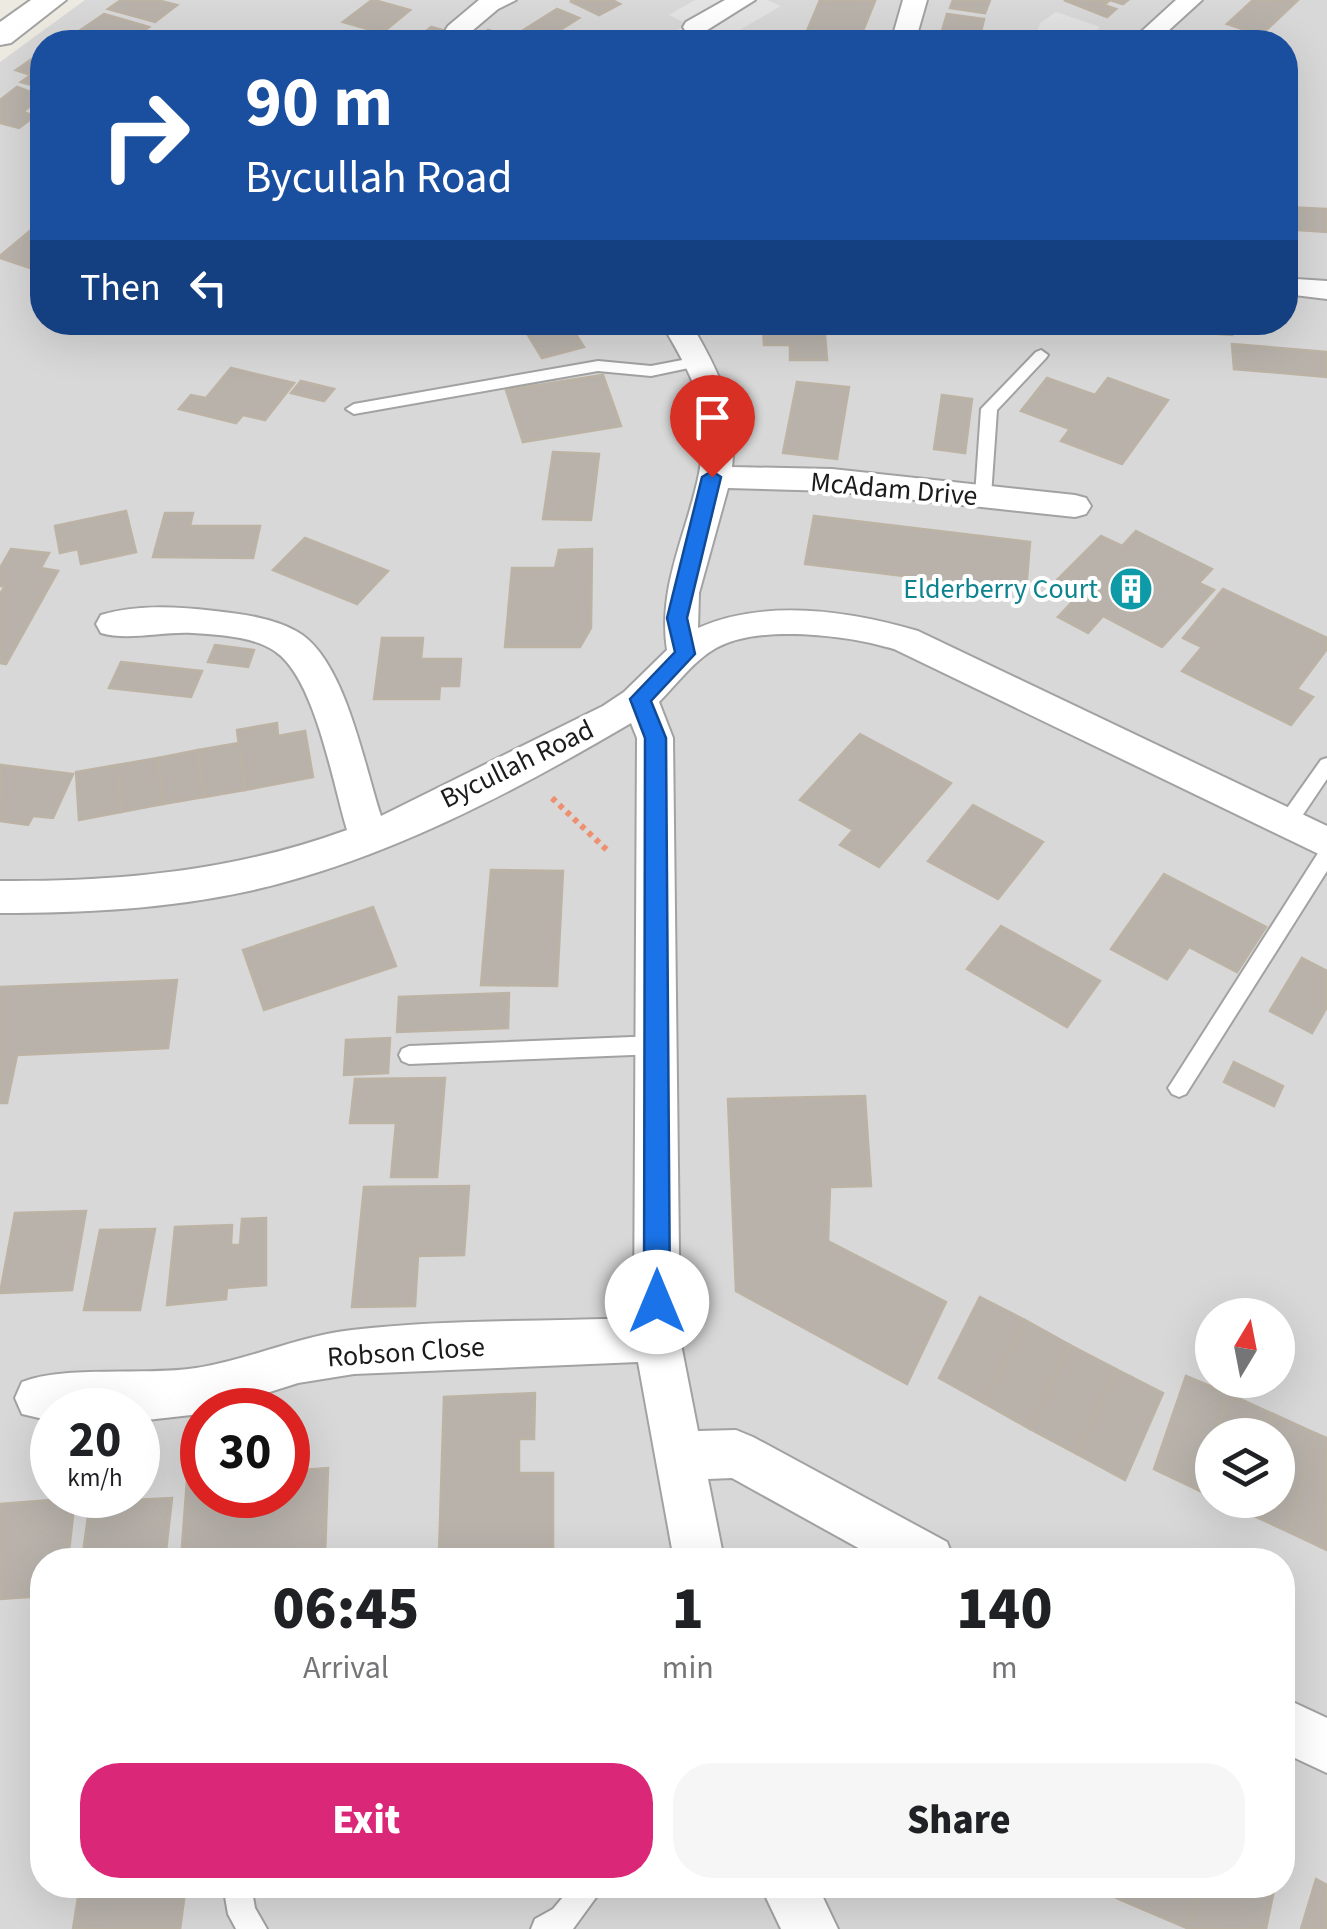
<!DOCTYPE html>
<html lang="en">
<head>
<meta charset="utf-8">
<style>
  :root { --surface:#fff; --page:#f6f6f6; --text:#202124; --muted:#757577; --accent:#db2777 }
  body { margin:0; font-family:"Source Sans 3",sans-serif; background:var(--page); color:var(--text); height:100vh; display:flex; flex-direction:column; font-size:38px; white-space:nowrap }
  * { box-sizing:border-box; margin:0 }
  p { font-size:32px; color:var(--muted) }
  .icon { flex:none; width:55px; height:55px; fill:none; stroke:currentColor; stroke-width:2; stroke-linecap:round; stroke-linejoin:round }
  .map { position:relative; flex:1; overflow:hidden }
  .side { position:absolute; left:30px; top:1548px; width:1265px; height:350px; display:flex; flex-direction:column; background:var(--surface); border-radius:40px; box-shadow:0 10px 40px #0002 }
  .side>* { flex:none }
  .hud { position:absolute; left:30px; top:30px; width:1268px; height:305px; border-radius:40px; box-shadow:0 10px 40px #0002; background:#1a4fa0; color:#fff; overflow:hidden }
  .needle { width:65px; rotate:10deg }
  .controls { position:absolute; left:1195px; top:1298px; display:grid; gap:20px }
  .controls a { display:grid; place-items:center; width:100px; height:100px; border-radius:50%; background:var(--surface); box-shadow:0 10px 40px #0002; font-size:50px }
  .speed { position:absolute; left:30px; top:1388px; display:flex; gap:20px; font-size:50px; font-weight:700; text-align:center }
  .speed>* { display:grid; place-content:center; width:130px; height:130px; border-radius:50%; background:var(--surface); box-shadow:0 10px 40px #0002; line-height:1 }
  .speed small { font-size:25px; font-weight:400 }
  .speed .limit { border:15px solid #d22; background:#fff; color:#111 }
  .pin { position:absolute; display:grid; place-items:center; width:85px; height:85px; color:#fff; margin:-102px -42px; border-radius:50% 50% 50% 0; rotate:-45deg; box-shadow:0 0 10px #0007 }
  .pin .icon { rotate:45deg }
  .me { position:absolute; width:110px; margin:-55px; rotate:0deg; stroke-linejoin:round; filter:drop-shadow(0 0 8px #0008) }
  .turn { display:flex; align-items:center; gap:35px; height:210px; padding:0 50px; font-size:45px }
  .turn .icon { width:130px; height:130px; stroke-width:2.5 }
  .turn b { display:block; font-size:70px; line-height:85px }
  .then { display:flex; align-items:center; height:95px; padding:0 50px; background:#0003; gap:20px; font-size:38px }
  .eta { display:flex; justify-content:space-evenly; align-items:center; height:170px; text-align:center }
  .eta b { font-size:60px; font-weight:800; line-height:70px }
  .button { display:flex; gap:20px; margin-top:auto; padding:20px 50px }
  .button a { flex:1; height:115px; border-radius:40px; background:var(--accent); color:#fff; font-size:40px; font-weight:800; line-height:115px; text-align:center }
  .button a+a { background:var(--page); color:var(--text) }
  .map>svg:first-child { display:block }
  .residential { fill:#d9d8d8; fill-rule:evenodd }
  .parking { fill:#e3e3e3 }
  .building { fill:#b8b2ab; stroke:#bcb3a5; stroke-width:2.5 }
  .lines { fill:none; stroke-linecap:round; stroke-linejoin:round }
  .service-casing { stroke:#a2a2a2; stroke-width:4 }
  .minor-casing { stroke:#a2a2a2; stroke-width:4 }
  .tertiary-casing { stroke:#a2a2a2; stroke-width:4 }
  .path { stroke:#ee9070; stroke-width:6; stroke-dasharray:5 5; stroke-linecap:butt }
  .service { fill:#fff; fill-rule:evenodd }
  .minor { fill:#fff; fill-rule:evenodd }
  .tertiary { fill:#fff; fill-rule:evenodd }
  .route { fill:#1a73e8; stroke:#114b97; stroke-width:2.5 }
  .labels { text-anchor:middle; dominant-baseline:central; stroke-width:8; stroke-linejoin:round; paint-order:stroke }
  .street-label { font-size:28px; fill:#1b1b1b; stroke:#fff }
  .culture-label { font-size:28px; fill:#0d838f; stroke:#fff; text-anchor:end }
</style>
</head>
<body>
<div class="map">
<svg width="1327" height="1929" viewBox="0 0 1327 1929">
  <rect width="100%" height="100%" fill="#eceae1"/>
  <!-- residential -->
  <path class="residential" d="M85,0H1327V1929H0V62ZM42,42H1285V322H42ZM1212,1315H1278V1380H1212ZM52,1410H138V1495H52ZM202,1410H288V1495H202ZM1212,1435H1278V1500H1212ZM42,1560H1282V1885H42Z"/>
  <!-- parking -->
  <g class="parking">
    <polygon points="695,0 767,0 781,6 719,42 658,41 687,24 669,15"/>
    <polygon points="1056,12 1100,27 1086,39 1094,42 1041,42 1035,38 1040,23"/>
  </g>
  <!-- building -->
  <g class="building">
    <polygon points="121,0 157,0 177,5 155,22 108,9"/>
    <polygon points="372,0 374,0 410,10 382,33 343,22"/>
    <polygon points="612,0 620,4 599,15 570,1"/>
    <polygon points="820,0 875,1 860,38 807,31"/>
    <polygon points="953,0 990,0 985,13 950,8"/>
    <polygon points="1064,0 1128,0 1123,4 1110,0 1104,5 1116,9 1107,17"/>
    <polygon points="1253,0 1298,0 1261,35 1227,24"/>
    <polygon points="557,9 579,18 544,40 522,31"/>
    <polygon points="104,14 149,27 132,40 141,42 63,42"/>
    <polygon points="947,14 984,19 980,36 942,31"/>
    <polygon points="431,27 454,33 444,42 415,40"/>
    <polygon points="488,30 510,36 503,42 474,42"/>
    <polygon points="276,32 302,39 262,42"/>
    <polygon points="1210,33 1233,41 1240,34 1258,40 1200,42"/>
    <polygon points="42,52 42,88 21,82 31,75 16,70"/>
    <polygon points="17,87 42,96 23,112 35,116 19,128 0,123 0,100"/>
    <polygon points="1285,207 1327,209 1327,232 1285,229"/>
    <polygon points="42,221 42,272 0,258 0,256"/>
    <polygon points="520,322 568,322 584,347 542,358"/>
    <polygon points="786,322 824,322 827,360 790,360 790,345 764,345 763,328 786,328"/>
    <polygon points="1191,322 1231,322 1232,335 1192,332"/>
    <polygon points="1232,344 1327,352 1327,377 1234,369"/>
    <polygon points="231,368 294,383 265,420 243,415 236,423 179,409 191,395 206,398"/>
    <polygon points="603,375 621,426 523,442 506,390"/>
    <polygon points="1047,378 1095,395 1108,378 1168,400 1122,464 1061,441 1070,429 1021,411"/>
    <polygon points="301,381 334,389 324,401 291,393"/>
    <polygon points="797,382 849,387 837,459 783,453"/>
    <polygon points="942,395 972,399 965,453 934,449"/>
    <polygon points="553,452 599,454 591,520 543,519"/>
    <polygon points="126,511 136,552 81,564 78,549 60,553 55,526"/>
    <polygon points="165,513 193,513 190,526 260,526 253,558 153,557"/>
    <polygon points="814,516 1030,542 1026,591 805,564"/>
    <polygon points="1136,531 1212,569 1199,583 1214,590 1162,647 1103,616 1088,633 1058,617 1073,601 1049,588 1101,536 1122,546"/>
    <polygon points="305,538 388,571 357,604 273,570"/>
    <polygon points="11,549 49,553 41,568 58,571 6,664 0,663 0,594 5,586 0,586 0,568"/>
    <polygon points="592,549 591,628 580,647 505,647 512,568 555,568 559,550"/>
    <polygon points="1223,589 1327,638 1327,649 1297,689 1313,697 1291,725 1182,671 1202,647 1183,638"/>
    <polygon points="382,638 423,638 421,659 461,659 459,686 440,686 439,699 374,699"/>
    <polygon points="215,645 254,650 248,667 208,662"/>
    <polygon points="121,662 202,671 191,697 109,688"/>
    <polygon points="277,723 278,736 305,731 313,777 245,790 237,730"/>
    <polygon points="860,734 951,783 879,867 840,845 853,830 800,800"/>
    <polygon points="239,743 245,790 204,797 198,750"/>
    <polygon points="198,750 204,797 163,804 158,758"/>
    <polygon points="158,758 163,804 121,812 117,765"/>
    <polygon points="1,765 73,774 53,818 33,816 28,825 0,821"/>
    <polygon points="117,765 121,812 79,820 76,772"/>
    <polygon points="973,805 1043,842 998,899 928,861"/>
    <polygon points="491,870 563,871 557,986 481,985"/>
    <polygon points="1164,874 1266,927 1237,972 1189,947 1167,979 1111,949"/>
    <polygon points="373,907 396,966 264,1010 243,950"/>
    <polygon points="1001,926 1100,981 1067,1027 967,969"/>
    <polygon points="1302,958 1327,971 1327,1007 1312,1033 1270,1011"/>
    <polygon points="177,980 168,1048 17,1055 7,1103 0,1103 0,987"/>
    <polygon points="509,993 508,1028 397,1032 399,997"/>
    <polygon points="390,1038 388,1073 344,1075 346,1040"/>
    <polygon points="1234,1062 1283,1086 1274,1106 1224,1082"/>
    <polygon points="445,1078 437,1177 391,1177 396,1123 350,1123 355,1079"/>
    <polygon points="865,1096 871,1186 830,1187 828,1241 946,1302 907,1384 736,1291 728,1099"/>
    <polygon points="469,1186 464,1255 418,1256 415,1306 352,1307 364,1187"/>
    <polygon points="86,1211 72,1290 0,1293 15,1213"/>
    <polygon points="266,1218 266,1285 227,1288 226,1299 167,1305 175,1227 232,1225 231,1245 240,1245 242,1219"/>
    <polygon points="155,1229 140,1310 84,1310 100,1230"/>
    <polygon points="980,1297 1025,1320 984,1403 939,1378"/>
    <polygon points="1025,1320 1070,1345 1030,1429 984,1403"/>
    <polygon points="1070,1345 1116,1369 1077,1454 1030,1429"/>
    <polygon points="1116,1369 1163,1393 1125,1480 1077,1454"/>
    <polygon points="1186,1376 1229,1394 1198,1490 1154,1469"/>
    <polygon points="535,1393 534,1439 519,1439 519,1473 553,1473 553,1548 439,1552 444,1397"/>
    <polygon points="1229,1394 1273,1414 1266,1435 1216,1435"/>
    <polygon points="1273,1414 1317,1434 1289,1532 1243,1511 1247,1500 1278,1500 1278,1435 1266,1435"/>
    <polygon points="1317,1434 1327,1438 1327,1550 1289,1532"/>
    <polygon points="1212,1446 1212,1497 1198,1490"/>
    <polygon points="328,1468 325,1556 181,1560 187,1480 202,1478 202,1495 288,1495 288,1471"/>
    <polygon points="75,1498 68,1560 42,1560 42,1596 0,1599 0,1504"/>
    <polygon points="172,1498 165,1560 82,1560 90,1502"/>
    <polygon points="1316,1879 1327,1885 1327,1929 1301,1929"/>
    <polygon points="80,1885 186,1885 180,1929 73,1929"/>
    <polygon points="1090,1885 1125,1885 1121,1900"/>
    <polygon points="1125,1885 1200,1885 1189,1929 1121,1900"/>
    <polygon points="1200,1885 1275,1885 1266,1929 1189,1929"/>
  </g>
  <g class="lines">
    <defs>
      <g id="service">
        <polygon points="1041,350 1048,355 1046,358 997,410 991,496 989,500 977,500 975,496 981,409 1036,352"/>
        <polygon points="698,357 703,359 703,365 651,376 598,371 354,414 346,409 354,404 598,361 651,366"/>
        <polygon points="1327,758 1327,779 1294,828 1280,828 1278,823 1280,818 1321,760"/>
        <polygon points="1327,847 1327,871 1186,1094 1179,1097 1172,1094 1168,1088 1172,1082 1320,850"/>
        <polygon points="657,1036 664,1039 667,1045 664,1051 657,1054 409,1064 402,1061 399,1055 402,1049 409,1046"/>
        <polygon points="223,1885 251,1885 255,1908 267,1929 236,1929 228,1914"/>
        <polygon points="573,1885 605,1885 573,1929 531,1929 535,1919 553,1909"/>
      </g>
      <g id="minor">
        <polygon points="479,0 516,0 498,9 466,36 448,36 445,31 448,26"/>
        <polygon points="725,0 755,0 704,32 686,32 683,27 686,22"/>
        <polygon points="903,0 927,0 915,42 891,42"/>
        <polygon points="1176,0 1202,0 1156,42 1130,42"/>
        <polygon points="1296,279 1327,281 1327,299 1286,294 1286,282"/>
        <path d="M661,322H690C718,370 739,410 732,467L832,469L1075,495L1086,498L1091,506L1086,514L1075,517L832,491L728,488L699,593L698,628C767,598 849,611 918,631L1327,826V858L894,649C848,635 759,624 716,648C693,661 677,684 659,702L673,738L680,1339L698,1431L736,1430L753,1437L947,1542L954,1560H880L732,1478L708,1479L724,1560H674L638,1362L354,1374L298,1383L200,1414L138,1421V1410H52V1421L22,1414L15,1398L22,1382C65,1365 146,1376 196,1368C249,1360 298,1336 352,1330C444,1319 541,1322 634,1318L637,738L631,723C514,792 383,861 249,891C167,909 84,913 0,913V881C119,882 235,871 347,830C333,784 315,679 276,652C254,636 219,635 193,633C164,631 128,641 101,633L96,624L101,615C138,604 177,607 215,611C242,614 273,618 296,631C345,657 364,766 381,816L603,706L624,692L667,650C654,566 712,496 702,415C697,381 677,351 661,322Z"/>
        <polygon points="1282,1697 1327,1718 1327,1773 1282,1752"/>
        <polygon points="760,1885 817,1885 838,1929 781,1929"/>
      </g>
      <polygon id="tertiary" points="31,0 66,0 11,43 0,45 0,22"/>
    </defs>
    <!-- service casing -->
    <use href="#service" class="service-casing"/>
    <!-- minor casing -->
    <use href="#minor" class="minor-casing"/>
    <!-- tertiary casing -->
    <use href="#tertiary" class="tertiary-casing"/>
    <!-- path -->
    <polyline class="path" points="552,798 608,851"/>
    <!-- service -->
    <use href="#service" class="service"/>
    <!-- minor -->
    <use href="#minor" class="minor"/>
    <!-- tertiary -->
    <use href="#tertiary" class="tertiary"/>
  </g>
  <!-- route -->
  <polygon class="route" points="712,471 721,477 687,618 695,654 651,701 666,738 670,1302 666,1311 657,1314 648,1311 644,1302 645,738 630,699 675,652 667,618 702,477"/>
  <!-- icons -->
  <defs>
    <symbol id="building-disc" viewBox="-11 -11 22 22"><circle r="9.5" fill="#0f9aa8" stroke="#fff"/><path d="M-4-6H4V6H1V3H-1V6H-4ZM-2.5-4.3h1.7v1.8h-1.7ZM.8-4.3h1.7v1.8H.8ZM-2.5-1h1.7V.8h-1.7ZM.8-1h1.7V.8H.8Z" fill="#fff"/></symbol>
  </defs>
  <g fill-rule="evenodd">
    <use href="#building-disc" x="1106" y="564" width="50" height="50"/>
  </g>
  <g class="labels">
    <!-- street labels -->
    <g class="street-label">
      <text transform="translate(894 489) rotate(5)">McAdam Drive</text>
      <text transform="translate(517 764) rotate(-26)">Bycullah Road</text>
      <text transform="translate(406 1352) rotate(-4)">Robson Close</text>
    </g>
    <!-- culture labels -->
    <g class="culture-label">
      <text x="1098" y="589">Elderberry Court</text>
    </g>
  </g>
</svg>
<div class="controls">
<a><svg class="needle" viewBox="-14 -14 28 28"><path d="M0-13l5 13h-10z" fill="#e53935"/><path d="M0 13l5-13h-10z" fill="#757577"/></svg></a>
<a><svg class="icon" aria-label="layers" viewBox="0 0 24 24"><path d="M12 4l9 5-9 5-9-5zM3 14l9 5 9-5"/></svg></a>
</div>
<div class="speed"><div>20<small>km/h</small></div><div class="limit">30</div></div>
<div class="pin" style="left:712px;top:477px;background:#d93025"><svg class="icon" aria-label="arrive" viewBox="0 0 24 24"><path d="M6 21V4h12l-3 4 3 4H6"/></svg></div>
<svg class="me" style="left:657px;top:1302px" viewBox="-20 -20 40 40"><circle r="19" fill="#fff"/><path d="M0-13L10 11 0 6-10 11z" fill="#1a73e8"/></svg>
<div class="hud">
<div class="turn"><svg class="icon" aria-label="right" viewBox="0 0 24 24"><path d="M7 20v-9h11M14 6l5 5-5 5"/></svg><div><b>90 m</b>Bycullah Road</div></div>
<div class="then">Then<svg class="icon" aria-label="left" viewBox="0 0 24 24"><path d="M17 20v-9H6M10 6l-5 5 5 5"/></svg></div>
</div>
<section class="side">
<div class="eta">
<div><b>06:45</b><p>Arrival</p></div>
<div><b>1</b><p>min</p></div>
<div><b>140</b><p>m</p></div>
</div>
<div class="button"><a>Exit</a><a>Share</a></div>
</section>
</div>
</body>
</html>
